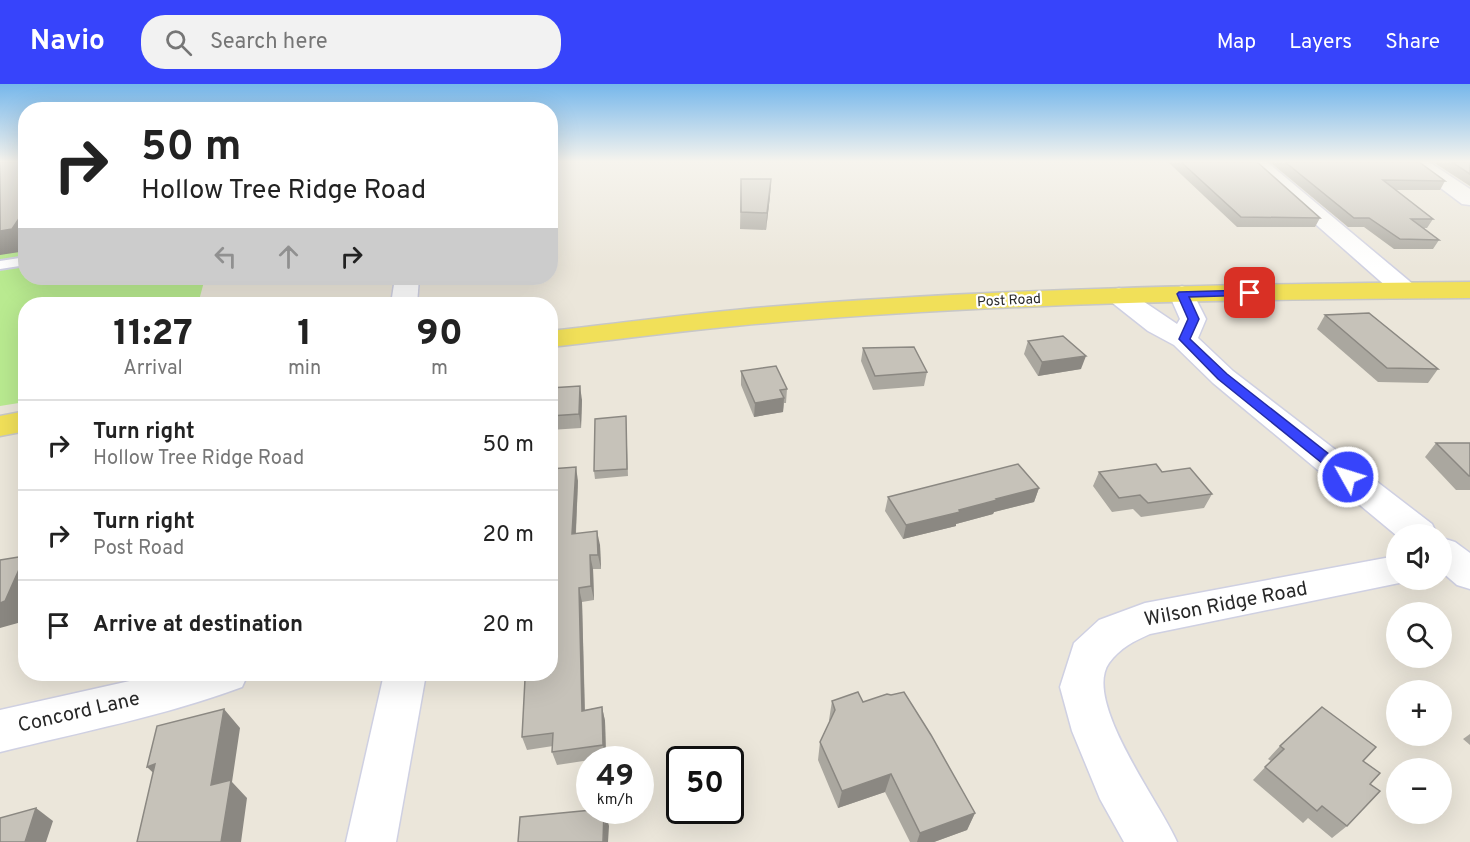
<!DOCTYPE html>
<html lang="en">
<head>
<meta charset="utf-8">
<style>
  :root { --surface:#fff; --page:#f2f2f2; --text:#222; --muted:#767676; --line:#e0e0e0; --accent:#3744fb }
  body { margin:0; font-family:Overpass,sans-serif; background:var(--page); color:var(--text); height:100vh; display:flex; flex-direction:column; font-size:22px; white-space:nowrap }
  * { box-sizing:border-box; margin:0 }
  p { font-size:20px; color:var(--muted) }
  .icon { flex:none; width:33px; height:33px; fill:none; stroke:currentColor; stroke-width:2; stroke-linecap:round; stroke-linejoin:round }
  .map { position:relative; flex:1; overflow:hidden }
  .side { position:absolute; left:18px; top:213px; width:540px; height:384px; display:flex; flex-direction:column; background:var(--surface); border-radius:24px; box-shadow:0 6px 24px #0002 }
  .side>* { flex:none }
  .banner { position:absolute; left:18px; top:18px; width:540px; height:183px; border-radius:24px; box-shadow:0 6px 24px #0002; background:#fff; color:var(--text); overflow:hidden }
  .controls { position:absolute; left:1386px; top:440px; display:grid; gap:12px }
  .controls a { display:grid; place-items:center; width:66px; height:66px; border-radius:50%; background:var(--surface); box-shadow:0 6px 24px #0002; font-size:30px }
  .speed { position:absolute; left:576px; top:662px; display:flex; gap:12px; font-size:30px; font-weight:700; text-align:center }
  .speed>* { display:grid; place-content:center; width:78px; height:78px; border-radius:50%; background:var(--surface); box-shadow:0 6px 24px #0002; line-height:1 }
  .speed small { font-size:15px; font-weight:400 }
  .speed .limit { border:3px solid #111; border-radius:9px; background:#fff; color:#111 }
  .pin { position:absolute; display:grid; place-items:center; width:51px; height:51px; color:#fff; margin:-26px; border-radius:12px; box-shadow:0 3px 9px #0006 }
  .me { position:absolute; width:66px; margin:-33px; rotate:309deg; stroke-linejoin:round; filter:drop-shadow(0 0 4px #0008) }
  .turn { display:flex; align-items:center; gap:21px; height:126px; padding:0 24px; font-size:27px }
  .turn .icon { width:78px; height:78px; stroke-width:2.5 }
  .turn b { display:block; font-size:42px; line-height:51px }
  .lanes { display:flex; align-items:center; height:57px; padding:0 24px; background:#0003; justify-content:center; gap:30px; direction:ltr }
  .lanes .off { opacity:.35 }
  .eta { display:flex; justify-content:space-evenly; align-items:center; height:102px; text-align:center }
  .eta b { font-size:36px; font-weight:800; line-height:42px }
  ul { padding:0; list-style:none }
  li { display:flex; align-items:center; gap:18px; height:90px; padding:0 24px; border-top:2px solid var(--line) }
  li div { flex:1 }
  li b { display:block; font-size:22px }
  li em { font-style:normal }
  header { display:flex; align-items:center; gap:36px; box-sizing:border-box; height:84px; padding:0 30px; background:var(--accent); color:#fff }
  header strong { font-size:28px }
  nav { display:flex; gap:33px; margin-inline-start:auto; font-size:21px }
  .search { width:420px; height:54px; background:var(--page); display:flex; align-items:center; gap:15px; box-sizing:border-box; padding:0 21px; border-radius:24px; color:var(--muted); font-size:22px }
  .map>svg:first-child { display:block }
  .pitch { fill:#b9ea90 }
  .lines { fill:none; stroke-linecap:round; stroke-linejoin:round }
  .service-casing { stroke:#cfd0e2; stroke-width:4 }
  .minor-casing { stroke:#cfd0e2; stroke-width:3 }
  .secondary-casing { stroke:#cfd0e2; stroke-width:3 }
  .primary-casing { stroke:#c7c7c7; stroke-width:3 }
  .service { fill:#fff; fill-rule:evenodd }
  .minor { fill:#fff; fill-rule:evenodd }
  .secondary { fill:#fff; fill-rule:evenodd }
  .primary { fill:#f1e059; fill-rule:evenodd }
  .wall { fill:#aaa79f }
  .shaded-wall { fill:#8b8882 }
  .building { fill:#c6c2b9; stroke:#8b8882; stroke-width:1.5 }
  .route { fill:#3744fb; stroke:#242ca3; stroke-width:1.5 }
  .labels { text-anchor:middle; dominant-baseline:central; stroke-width:4.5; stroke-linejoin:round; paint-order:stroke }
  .far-street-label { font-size:14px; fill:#282828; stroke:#fff }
  .near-street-label { font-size:20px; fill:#282828; stroke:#fff }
</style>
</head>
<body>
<header>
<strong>Navio</strong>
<div class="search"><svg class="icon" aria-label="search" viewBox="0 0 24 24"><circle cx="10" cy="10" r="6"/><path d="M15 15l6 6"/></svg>Search here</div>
<nav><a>Map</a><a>Layers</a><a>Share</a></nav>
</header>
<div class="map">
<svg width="1470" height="758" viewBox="0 0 1470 758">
  <rect width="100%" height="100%" fill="#ebe6da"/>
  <!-- pitch -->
  <polygon class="pitch" points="0,78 25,78 26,194 205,194 198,220 26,220 25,318 0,322"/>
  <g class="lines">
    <defs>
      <polygon id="service" points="26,173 26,181 0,185 0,177"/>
      <g id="minor">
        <polygon points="1245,78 1267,78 1414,201 1418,206 1414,211 1405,214 1396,211"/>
        <polygon points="1406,78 1429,78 1470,105 1470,121 1462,120"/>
        <polygon points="395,194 419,194 417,220 391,220"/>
        <path d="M1396,472V495H1411L1409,497L1150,550C1134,557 1120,564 1109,579C1082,617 1161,720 1177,758H1124L1100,715L1072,647L1060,603L1074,559L1099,536L1145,519Z"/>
        <path d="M161,590H248L242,603C164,632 81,648 0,668V626Z"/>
        <polygon points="384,590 426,590 396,758 346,758"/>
      </g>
      <g id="secondary">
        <polygon points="1182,202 1191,205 1206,235 1198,254 1233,287 1432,440 1437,450 1396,451 1213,299 1174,261 1148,247 1110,217 1106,212 1110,207 1119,204 1128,207 1177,240 1180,235 1169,210 1173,205"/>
        <polygon points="1442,454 1455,458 1470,469 1470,505 1457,501 1442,488"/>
      </g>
      <g id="primary">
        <path d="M1470,198V214C1235,215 1001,219 767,239C694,245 623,255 550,263V247C623,239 695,229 767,223C1001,204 1235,200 1470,198Z"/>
        <polygon points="26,327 26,347 0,352 0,332"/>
      </g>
    </defs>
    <!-- service casing -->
    <use href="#service" class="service-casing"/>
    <!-- minor casing -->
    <use href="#minor" class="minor-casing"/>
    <!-- secondary casing -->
    <use href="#secondary" class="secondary-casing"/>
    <!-- primary casing -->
    <use href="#primary" class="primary-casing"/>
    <!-- service -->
    <use href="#service" class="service"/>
    <!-- minor -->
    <use href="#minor" class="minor"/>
    <!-- secondary -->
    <use href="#secondary" class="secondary"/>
    <!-- primary -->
    <use href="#primary" class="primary"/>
  </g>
  <!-- wall -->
  <g class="wall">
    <polygon points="1168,78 1257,78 1320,134 1315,143 1237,143"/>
    <polygon points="1270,78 1419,78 1445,97 1440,106 1395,106 1433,135 1427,144 1424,144 1439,156 1433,165 1394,165 1364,143 1348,143"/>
    <polygon points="1433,78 1470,78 1470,102"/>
    <polygon points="741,95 771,95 770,112 766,146 740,145"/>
    <polygon points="1325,231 1438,285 1428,299 1378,298 1317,245"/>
    <polygon points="1028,257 1081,285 1038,292 1024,270"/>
    <polygon points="863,264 927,288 924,302 873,306 861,277"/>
    <polygon points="741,287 787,305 786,319 784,319 783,328 754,333 741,301"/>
    <polygon points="550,304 582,316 581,344 550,346"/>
    <polygon points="626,332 628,392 595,395 594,387"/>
    <polygon points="1436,359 1470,359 1470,406 1456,406 1425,373"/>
    <polygon points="1099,388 1162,388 1212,410 1204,424 1141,433 1133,425 1112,428 1093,402"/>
    <polygon points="578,397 576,449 600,461 601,485 593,485 594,516 582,518 585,626 602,623 605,637 606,674 590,675 590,676 557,681 552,668 553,662 527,666 522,653 537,593"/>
    <polygon points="1039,404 1034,418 994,428 993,430 956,440 956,442 903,455 885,427 888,413"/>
    <polygon points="832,617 863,618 975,729 967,746 934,758 910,758 885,708 838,724 818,676 820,658 830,638 829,636"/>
    <polygon points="1470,650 1470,661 1463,655"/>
    <polygon points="1280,662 1363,677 1370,700 1347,742 1332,754 1308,734 1303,739 1253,696 1271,677 1268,675"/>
  </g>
  <!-- shaded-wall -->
  <g class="shaded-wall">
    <polygon points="771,95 770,112 766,146 767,129"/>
    <polygon points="26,124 26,167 0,171 0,147"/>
    <polygon points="283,194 318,194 317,195 286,199"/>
    <polygon points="1086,272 1081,285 1038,292 1042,278"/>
    <polygon points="580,302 582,316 581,344 579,330"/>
    <polygon points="784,314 783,328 754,333 755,319"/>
    <polygon points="576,383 578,397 575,464 572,450"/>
    <polygon points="1039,404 1034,418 994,428 993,430 956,440 956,442 903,455 906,441 996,415"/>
    <polygon points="597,447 600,461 601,485 598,471"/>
    <polygon points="590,471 593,485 594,516 591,502"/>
    <polygon points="25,472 26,472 25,537 0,544 0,519"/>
    <polygon points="579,504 582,518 585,640 582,627"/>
    <polygon points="602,623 605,637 606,674 603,661"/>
    <polygon points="224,625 240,644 232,698 247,714 241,758 221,758 211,701"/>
    <polygon points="155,680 166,701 147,683"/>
    <polygon points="891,690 885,708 838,724 842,707"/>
    <polygon points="36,724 53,737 46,758 25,758"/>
    <polygon points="605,726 609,742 608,758 603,758"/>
    <polygon points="975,729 967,746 934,758 917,758 920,749"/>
  </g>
  <!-- building -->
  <g class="building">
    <polygon points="0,78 26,78 26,124 12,145 0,147"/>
    <polygon points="1181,78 1257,78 1320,134 1241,133"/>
    <polygon points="1285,78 1419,78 1445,97 1383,96 1433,135 1411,135 1439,156 1400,155 1369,134 1354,134"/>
    <polygon points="1452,78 1470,78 1470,90"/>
    <polygon points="741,95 771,95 767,129 741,128"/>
    <polygon points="1369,229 1438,285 1387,284 1325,231"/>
    <polygon points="1063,252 1086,272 1042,278 1028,257"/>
    <polygon points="914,263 927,288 875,292 863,264"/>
    <polygon points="776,282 787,305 780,306 784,314 755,319 741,287"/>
    <polygon points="580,302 579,330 550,332 550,304"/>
    <polygon points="626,332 627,385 594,387 595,335"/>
    <polygon points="1436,359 1470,359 1470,392 1469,392"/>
    <polygon points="1018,380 1039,404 996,415 997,416 959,426 960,428 906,441 888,413"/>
    <polygon points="1156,380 1162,388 1190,384 1212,410 1148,419 1140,411 1119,414 1099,388"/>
    <polygon points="576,383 572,450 597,447 598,471 590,471 591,502 579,504 582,627 602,623 603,661 552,668 553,649 522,653 525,595 537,593 537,590 550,590 550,385"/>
    <polygon points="25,472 5,517 0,519 0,476"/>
    <polygon points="858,608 863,618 887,610 891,611 904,608 931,651 975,729 920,749 891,690 842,707 820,658 835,626 832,617"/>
    <polygon points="1322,623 1376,663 1363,677 1380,689 1370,700 1380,707 1347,742 1322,722 1317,727 1265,683 1284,665 1280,662"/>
    <polygon points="224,625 211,701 231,696 221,758 137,758 155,680 147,683 157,642"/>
    <polygon points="36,724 25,758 0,758 0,734"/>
    <polygon points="592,726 604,726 603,758 518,758 520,733"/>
  </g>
  <!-- sky -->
  <linearGradient id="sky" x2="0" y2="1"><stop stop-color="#76b7eb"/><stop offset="0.42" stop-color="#f6f4ee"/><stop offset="1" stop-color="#f6f4ee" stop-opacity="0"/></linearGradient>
  <rect width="1470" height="184" fill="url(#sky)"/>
  <!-- route -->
  <polygon class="route" points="1250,206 1255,209 1254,211 1189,213 1199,235 1190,255 1227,290 1353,389 1355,393 1353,396 1343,396 1218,295 1179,255 1188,235 1177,210 1179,208"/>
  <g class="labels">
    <!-- far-street labels -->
    <g class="far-street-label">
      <text transform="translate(1009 217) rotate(-3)">Post Road</text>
    </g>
    <!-- near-street labels -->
    <g class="near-street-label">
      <text transform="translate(1226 521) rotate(-11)">Wilson Ridge Road</text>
      <text transform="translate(79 629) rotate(-13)">Concord Lane</text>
    </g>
  </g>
</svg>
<div class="controls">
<a><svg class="icon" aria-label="sound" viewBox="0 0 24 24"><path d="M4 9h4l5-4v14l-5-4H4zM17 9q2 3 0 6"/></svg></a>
<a><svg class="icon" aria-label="search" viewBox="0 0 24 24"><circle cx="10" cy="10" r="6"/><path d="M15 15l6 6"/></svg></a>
<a>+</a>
<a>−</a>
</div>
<div class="speed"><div>49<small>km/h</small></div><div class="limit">50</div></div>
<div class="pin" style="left:1250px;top:209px;background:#d93025"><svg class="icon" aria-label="arrive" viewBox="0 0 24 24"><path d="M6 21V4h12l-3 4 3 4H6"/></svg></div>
<svg class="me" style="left:1348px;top:393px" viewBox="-20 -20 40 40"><circle r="17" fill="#3744fb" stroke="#fff" stroke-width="3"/><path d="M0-11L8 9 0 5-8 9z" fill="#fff"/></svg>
<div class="banner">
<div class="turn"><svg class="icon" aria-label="right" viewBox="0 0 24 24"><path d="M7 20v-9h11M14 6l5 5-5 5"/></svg><div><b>50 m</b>Hollow Tree Ridge Road</div></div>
<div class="lanes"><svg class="icon off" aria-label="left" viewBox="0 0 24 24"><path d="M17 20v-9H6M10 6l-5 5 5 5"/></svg><svg class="icon off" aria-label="ahead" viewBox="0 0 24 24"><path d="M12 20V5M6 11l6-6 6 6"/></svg><svg class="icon" aria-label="right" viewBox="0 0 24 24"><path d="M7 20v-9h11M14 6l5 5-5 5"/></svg></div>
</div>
<section class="side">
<div class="eta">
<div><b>11:27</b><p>Arrival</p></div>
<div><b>1</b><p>min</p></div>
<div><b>90</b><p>m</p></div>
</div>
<ul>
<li><svg class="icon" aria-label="right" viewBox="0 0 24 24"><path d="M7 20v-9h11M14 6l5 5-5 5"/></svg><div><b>Turn right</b><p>Hollow Tree Ridge Road</p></div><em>50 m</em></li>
<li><svg class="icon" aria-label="right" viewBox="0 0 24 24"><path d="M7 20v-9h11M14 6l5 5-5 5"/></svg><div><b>Turn right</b><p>Post Road</p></div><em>20 m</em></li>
<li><svg class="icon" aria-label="arrive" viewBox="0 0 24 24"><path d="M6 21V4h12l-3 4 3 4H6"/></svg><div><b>Arrive at destination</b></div><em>20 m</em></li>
</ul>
</section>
</div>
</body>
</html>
